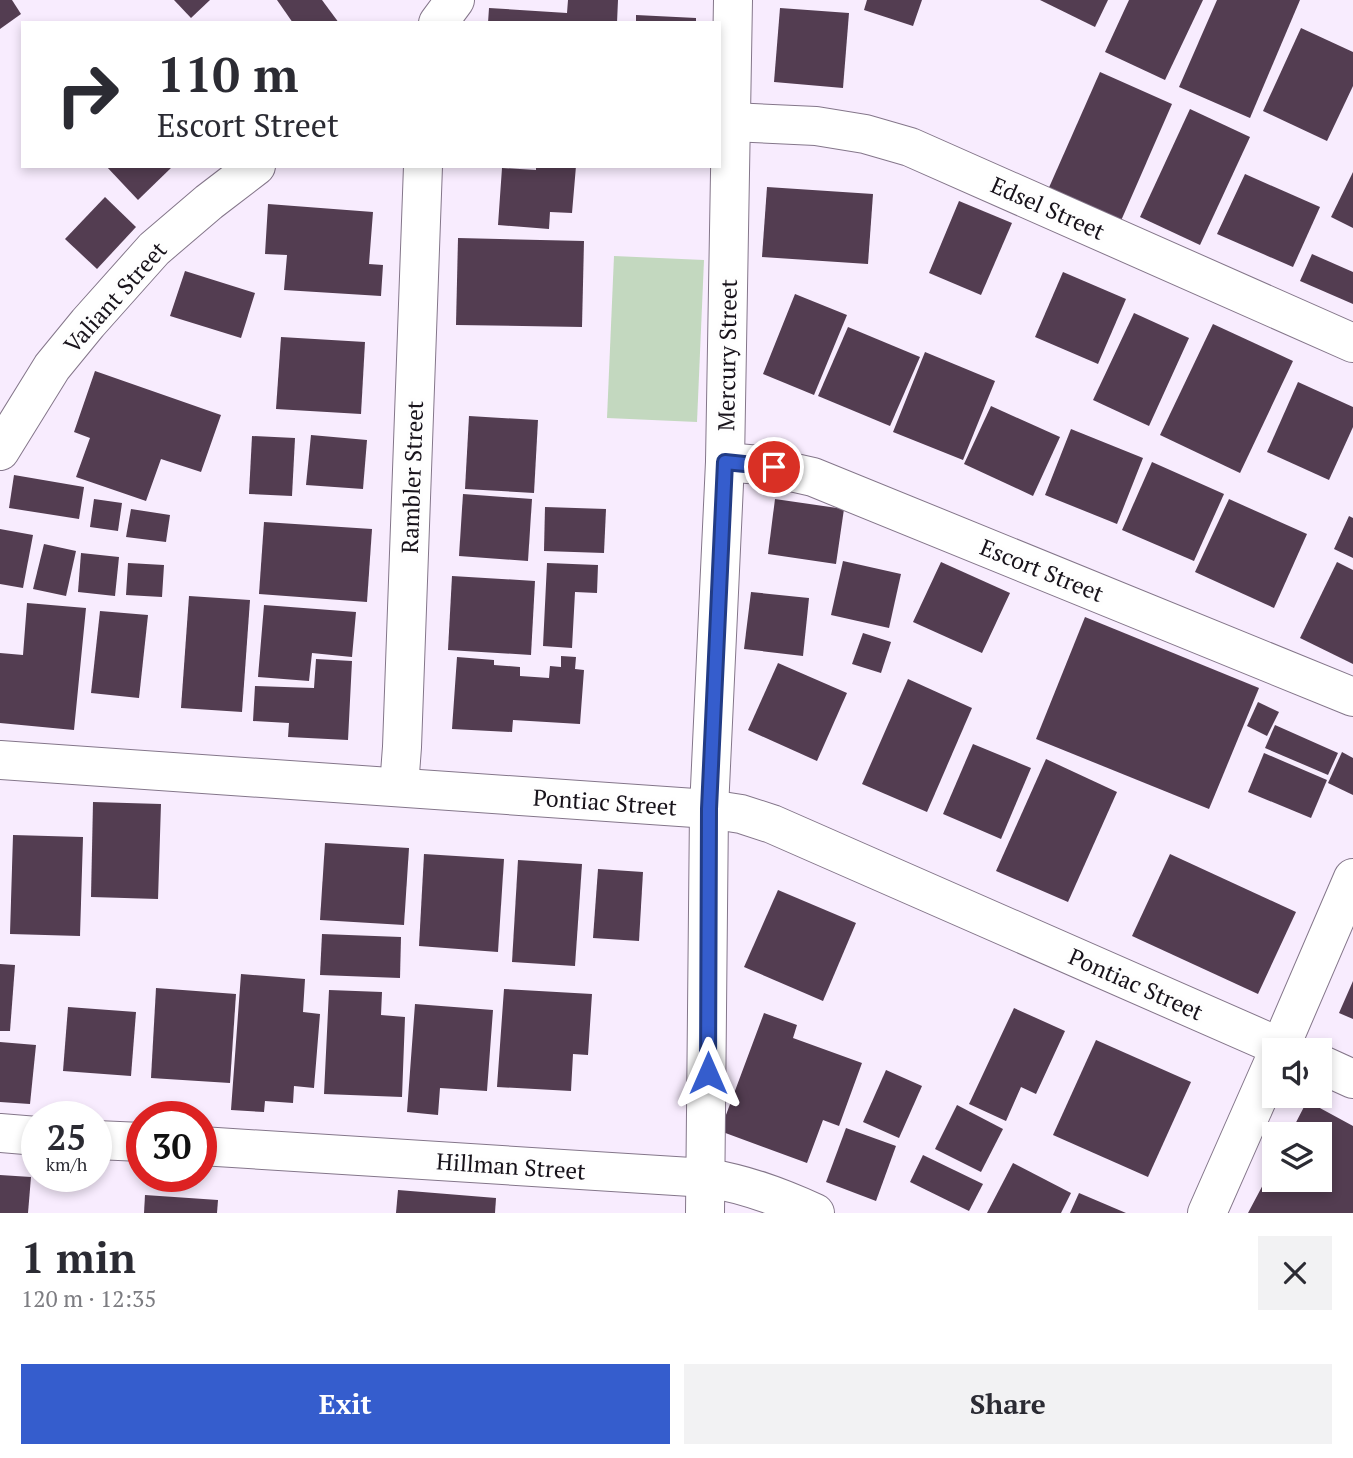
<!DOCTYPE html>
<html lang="en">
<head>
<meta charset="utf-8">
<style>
  :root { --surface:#fff; --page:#f2f2f3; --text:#2b2b33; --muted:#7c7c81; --accent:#355dcd }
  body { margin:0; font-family:"PT Serif",serif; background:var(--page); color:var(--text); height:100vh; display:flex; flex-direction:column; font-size:26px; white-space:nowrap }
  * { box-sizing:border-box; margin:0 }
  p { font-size:23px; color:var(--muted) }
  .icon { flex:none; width:38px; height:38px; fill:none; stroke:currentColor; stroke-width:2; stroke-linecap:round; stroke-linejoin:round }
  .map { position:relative; height:1213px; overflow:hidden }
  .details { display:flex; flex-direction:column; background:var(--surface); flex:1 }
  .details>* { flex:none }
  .hud { position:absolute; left:21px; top:21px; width:700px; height:147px; border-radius:0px; box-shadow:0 4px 10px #0003; background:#fff; color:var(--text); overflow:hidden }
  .fabs { position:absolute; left:1262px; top:1038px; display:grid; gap:14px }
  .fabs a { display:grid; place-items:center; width:70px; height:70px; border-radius:0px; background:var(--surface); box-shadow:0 4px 10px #0003; font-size:35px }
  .speed { position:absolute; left:21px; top:1101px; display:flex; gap:14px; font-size:35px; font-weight:700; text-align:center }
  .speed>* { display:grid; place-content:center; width:91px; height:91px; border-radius:50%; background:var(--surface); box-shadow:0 4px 10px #0003; line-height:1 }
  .speed small { font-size:18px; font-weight:400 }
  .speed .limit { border:10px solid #d22; background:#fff; color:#111 }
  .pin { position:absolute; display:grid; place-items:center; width:60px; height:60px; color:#fff; margin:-30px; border:4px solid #fff; border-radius:50%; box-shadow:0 2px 7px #0007 }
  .me { position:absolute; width:77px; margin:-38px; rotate:0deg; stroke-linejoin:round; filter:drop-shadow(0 0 5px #0008) }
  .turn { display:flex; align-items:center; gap:24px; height:147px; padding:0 21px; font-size:32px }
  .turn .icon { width:91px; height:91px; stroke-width:2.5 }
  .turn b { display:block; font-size:49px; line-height:60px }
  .round { display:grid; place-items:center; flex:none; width:74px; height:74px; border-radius:0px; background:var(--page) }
  .head { display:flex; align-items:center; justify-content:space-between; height:119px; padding:0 21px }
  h1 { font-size:42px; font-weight:700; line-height:52px }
  .cta { display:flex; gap:14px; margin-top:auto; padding:14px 21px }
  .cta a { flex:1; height:80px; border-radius:0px; background:var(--accent); color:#fff; font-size:28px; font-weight:700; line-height:80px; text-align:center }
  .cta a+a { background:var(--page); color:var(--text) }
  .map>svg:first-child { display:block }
  .garden { fill:#c3d8bf }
  .building { fill:#533d51 }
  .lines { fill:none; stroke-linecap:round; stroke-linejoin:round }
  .minor-casing { stroke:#84768a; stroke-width:40 }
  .tertiary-casing { stroke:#84768a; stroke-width:40 }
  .minor { stroke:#fff; stroke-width:38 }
  .tertiary { stroke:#fff; stroke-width:38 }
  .route-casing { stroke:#223c85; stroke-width:18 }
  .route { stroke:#355dcd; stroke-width:12 }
  .labels { text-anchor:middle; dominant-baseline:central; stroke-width:7; stroke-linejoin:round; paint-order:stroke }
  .street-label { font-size:23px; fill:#18131b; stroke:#fefefe }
</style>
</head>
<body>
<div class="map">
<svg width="1353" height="1213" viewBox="0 0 1353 1213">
  <rect width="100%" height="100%" fill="#f8ecfe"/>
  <!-- garden -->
  <polygon class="garden" points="614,256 704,260 697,422 607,418"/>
  <!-- building -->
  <g class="building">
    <polygon points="0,0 12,0 21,14 0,29"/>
    <polygon points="174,0 210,0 191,18"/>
    <polygon points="277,0 322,0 339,23 293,23"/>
    <polygon points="568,0 618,0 617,23 488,23 489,8 567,13"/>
    <polygon points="867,0 922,0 913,26 864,10"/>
    <polygon points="1040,0 1108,0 1095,27"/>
    <polygon points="1129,0 1203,0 1165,80 1105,52"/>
    <polygon points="1217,0 1300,0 1250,118 1179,87"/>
    <polygon points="780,8 849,13 843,88 774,82"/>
    <polygon points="636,15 696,18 696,23 636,23"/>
    <polygon points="1301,28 1353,52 1353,86 1327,141 1263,111"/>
    <polygon points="1100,72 1172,104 1120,223 1047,192"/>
    <polygon points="1190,109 1250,137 1200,245 1140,217"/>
    <polygon points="106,166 173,166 138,200"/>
    <polygon points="536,166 576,166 572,213 550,212 549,229 498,225 502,168 536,170"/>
    <polygon points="1353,172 1353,228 1331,217"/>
    <polygon points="1245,174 1320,207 1293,267 1217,234"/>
    <polygon points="767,187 873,194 868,264 762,257"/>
    <polygon points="105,197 136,227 97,269 65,239"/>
    <polygon points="959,201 1012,223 981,295 929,273"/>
    <polygon points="268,204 373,212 369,264 383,265 381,296 284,290 287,255 265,254"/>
    <polygon points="458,238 584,241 582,327 456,325"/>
    <polygon points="1312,254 1353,272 1353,304 1300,281"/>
    <polygon points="185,271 255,293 241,338 170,316"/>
    <polygon points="1063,272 1126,299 1098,364 1035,337"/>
    <polygon points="795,294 847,315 814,395 763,374"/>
    <polygon points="1134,313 1189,338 1149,426 1093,400"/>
    <polygon points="1213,324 1293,361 1240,473 1160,435"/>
    <polygon points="848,327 920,357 890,426 818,396"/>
    <polygon points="281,337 365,342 361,414 276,409"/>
    <polygon points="925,352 995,381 963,460 893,432"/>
    <polygon points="95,371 221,415 201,472 161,459 146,501 76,477 90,438 74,432"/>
    <polygon points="1298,382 1353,407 1353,427 1329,480 1267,452"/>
    <polygon points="991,406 1060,437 1033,496 964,464"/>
    <polygon points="469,416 538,420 534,493 465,489"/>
    <polygon points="1071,429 1143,458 1117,524 1045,495"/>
    <polygon points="311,435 367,440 363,489 306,485"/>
    <polygon points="252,436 295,438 292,496 249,494"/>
    <polygon points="1152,462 1224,494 1194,561 1122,530"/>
    <polygon points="14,475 84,487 79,519 9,508"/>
    <polygon points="463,494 532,499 528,561 459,556"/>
    <polygon points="94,499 122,503 118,531 90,527"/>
    <polygon points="775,499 844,509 836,564 768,554"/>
    <polygon points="1229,499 1307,534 1274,608 1195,572"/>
    <polygon points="545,507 606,509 604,553 544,551"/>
    <polygon points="131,509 170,515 166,542 126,537"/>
    <polygon points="1349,516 1353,518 1353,558 1334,549"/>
    <polygon points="264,522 372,529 367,602 259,594"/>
    <polygon points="0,529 33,535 23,588 0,584"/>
    <polygon points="44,544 76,551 66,596 33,589"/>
    <polygon points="81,553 119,557 115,596 78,592"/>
    <polygon points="843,561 901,574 889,628 831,615"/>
    <polygon points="941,562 1010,593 982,653 913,622"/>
    <polygon points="1337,562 1353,570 1353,664 1300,638"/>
    <polygon points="128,563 164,565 162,597 126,595"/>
    <polygon points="547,563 598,565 597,593 575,592 572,648 543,646"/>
    <polygon points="452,576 535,581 531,655 448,650"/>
    <polygon points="751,592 809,598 803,656 744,649"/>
    <polygon points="189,596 250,600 242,712 181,708"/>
    <polygon points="27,603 86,608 74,730 0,723 0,653 23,655"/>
    <polygon points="264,605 356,612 352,657 312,653 309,681 258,677"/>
    <polygon points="100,611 148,615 139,698 91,693"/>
    <polygon points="1085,617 1259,688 1209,809 1036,739"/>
    <polygon points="863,633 891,642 881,673 852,664"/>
    <polygon points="561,656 576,657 575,669 584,670 580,724 513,720 512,732 452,729 457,657 494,660 494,665 520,667 520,676 549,678 550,666 561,667"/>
    <polygon points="316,659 352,661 348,740 288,737 289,723 253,721 255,686 314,688"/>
    <polygon points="778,663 847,693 817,761 748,730"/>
    <polygon points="908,679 972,708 927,812 862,784"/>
    <polygon points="1258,702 1279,712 1267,736 1247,726"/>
    <polygon points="1275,725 1338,753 1328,775 1265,748"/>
    <polygon points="973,744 1031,768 1001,839 943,814"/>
    <polygon points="1342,752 1353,758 1353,795 1328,783"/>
    <polygon points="1264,753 1327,780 1311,818 1248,792"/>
    <polygon points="1046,759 1117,792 1068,902 996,871"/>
    <polygon points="93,802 161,804 158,899 91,897"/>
    <polygon points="13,835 83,837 80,936 10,934"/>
    <polygon points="325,843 409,848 404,925 320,920"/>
    <polygon points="424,854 504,859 498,952 419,946"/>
    <polygon points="1170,854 1296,912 1258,994 1132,936"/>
    <polygon points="518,860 582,864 575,966 512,962"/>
    <polygon points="598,869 643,872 639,941 593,938"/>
    <polygon points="778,890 856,923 823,1001 744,967"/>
    <polygon points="322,934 401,937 400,978 320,975"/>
    <polygon points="0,964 15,965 10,1031 0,1031"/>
    <polygon points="241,974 305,979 303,1012 320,1014 314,1088 294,1086 293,1103 265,1101 264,1112 231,1110"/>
    <polygon points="1353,981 1353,1019 1339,1013"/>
    <polygon points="156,988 236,994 230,1083 151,1078"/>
    <polygon points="504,989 592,994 588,1055 573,1054 571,1091 497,1087"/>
    <polygon points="329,990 382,992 381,1015 405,1017 402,1097 324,1094"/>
    <polygon points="415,1004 493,1010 487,1091 440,1088 438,1115 407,1112"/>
    <polygon points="68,1007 136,1012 131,1076 63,1071"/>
    <polygon points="1014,1008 1065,1031 1036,1094 1021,1087 1006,1121 969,1104"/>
    <polygon points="764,1013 797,1025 793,1038 862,1063 839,1126 823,1120 807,1163 720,1131"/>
    <polygon points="1096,1040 1191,1082 1148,1177 1053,1135"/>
    <polygon points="0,1042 36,1045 30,1104 0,1102"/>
    <polygon points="886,1070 922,1086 899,1138 863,1122"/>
    <polygon points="1307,1101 1353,1126 1353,1213 1248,1213 1274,1164 1274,1180 1320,1180 1320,1134 1290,1134"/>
    <polygon points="957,1105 1003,1129 981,1172 935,1149"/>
    <polygon points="846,1128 896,1146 876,1201 826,1182"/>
    <polygon points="923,1155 983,1184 969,1211 910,1182"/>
    <polygon points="1013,1163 1071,1193 1061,1213 987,1213"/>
    <polygon points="0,1175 31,1177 28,1213 0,1213"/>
    <polygon points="398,1190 496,1198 495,1213 396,1213"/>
    <polygon points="1079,1193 1126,1213 1070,1213"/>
    <polygon points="145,1195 218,1200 217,1213 144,1213"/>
  </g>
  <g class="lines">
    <defs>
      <g id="minor">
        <polyline points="438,23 455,0"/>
        <polyline points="731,122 816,126 865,134 910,147 1353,343"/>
        <polyline points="0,451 52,367 88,323 154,249 209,202 256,166"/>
        <polyline points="725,462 760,465 813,477 1353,697"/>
        <polyline points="0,760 709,809 741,814 772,824 1280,1047"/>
        <polyline points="399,787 402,747 423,166"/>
        <polyline points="0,1133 37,1136"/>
        <polyline points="96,1140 142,1142"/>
        <path d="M201,1146L707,1178C746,1184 780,1197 815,1213"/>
        <polyline points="705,1213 709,809 725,462 733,0"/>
      </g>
      <g id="tertiary">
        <polyline points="1279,1050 1353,878"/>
        <polyline points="1320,1064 1353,1079"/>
        <polyline points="1207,1213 1274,1061"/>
      </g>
    </defs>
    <!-- minor casing -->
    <use href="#minor" class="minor-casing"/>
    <!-- tertiary casing -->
    <use href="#tertiary" class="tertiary-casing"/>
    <!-- minor -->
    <use href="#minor" class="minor"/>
    <!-- tertiary -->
    <use href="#tertiary" class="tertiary"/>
  </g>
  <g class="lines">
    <defs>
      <polyline id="route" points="708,1073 709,809 725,462 774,467"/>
    </defs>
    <!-- route casing -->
    <use href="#route" class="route-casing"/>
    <!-- route -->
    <use href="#route" class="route"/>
  </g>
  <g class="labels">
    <!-- street labels -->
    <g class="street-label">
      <text transform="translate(1048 208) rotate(24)">Edsel Street</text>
      <text transform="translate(115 297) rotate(-48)">Valiant Street</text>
      <text transform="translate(727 355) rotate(-89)">Mercury Street</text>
      <text transform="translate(412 477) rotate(-88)">Rambler Street</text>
      <text transform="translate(1042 570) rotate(22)">Escort Street</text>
      <text transform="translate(605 802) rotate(4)">Pontiac Street</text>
      <text transform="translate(1136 984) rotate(24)">Pontiac Street</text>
      <text transform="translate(511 1166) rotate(4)">Hillman Street</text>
    </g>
  </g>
</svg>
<div class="fabs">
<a><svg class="icon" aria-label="sound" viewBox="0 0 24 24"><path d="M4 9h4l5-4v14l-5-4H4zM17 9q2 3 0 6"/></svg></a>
<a><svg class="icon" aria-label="layers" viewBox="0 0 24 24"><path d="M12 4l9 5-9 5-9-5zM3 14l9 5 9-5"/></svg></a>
</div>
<div class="speed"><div>25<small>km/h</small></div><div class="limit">30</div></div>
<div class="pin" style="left:774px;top:467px;background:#d93025"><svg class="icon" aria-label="arrive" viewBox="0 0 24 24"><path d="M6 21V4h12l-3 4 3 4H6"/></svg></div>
<svg class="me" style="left:708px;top:1073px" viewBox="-20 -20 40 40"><path d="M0-17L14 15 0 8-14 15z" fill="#355dcd" stroke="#fff" stroke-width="4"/></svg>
<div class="hud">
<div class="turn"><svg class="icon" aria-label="right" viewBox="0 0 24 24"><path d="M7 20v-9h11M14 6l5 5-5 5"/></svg><div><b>110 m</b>Escort Street</div></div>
</div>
</div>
<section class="details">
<div class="head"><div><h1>1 min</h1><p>120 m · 12:35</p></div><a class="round"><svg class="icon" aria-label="close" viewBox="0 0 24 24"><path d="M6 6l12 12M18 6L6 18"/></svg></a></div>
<div class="cta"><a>Exit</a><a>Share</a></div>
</section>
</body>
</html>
